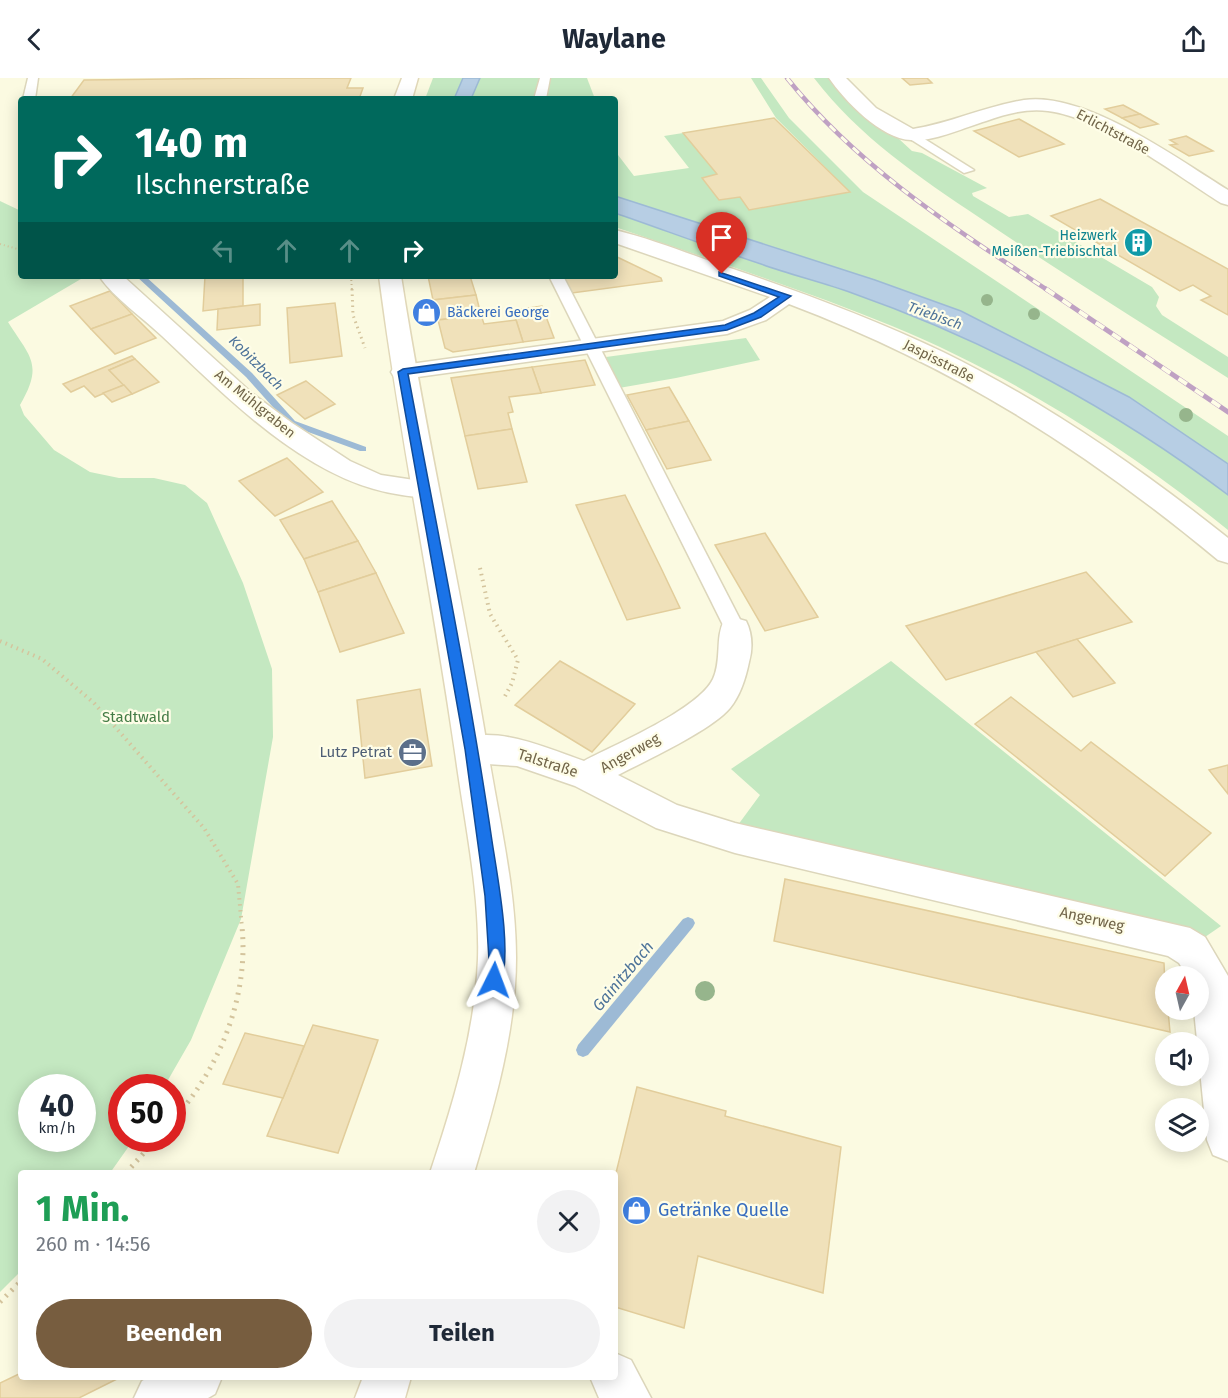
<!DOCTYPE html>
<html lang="de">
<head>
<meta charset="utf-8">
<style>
  :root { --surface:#fff; --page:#f2f2f3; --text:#1f2937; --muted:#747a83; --accent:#775d3f }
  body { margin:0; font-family:"Fira Sans",sans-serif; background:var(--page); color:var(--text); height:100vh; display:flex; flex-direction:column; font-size:22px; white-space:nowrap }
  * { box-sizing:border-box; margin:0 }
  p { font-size:20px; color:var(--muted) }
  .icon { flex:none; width:33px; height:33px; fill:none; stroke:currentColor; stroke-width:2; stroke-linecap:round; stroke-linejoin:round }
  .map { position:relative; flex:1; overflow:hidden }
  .panel { position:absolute; left:18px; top:1092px; width:600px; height:210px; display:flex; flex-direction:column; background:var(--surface); border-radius:6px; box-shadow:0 3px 15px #0003 }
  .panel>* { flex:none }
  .hud { position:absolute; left:18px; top:18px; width:600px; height:183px; border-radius:6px; box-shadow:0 3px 15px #0003; background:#00695c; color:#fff; overflow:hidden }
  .needle { width:39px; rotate:8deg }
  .buttons { position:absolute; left:1155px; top:888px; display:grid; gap:12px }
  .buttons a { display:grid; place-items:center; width:54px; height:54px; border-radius:50%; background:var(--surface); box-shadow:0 3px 15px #0003; font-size:30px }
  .speed { position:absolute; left:18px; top:996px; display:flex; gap:12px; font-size:30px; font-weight:700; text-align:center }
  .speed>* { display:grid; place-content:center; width:78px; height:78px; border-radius:50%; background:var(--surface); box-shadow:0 3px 15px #0003; line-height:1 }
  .speed small { font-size:15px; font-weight:400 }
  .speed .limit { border:9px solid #d22; background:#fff; color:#111 }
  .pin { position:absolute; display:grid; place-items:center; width:51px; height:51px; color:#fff; margin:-62px -26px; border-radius:50% 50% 50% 0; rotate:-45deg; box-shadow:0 0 6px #0007 }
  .pin .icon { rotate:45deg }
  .me { position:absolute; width:66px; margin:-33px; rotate:3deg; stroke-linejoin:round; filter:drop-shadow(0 0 4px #0008) }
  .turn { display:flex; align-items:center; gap:21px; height:126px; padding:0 18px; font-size:27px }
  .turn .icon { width:78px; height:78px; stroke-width:2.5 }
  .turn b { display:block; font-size:42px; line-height:51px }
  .lanes { display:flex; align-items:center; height:57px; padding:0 18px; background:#0003; justify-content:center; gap:30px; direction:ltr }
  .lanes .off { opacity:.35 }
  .round { display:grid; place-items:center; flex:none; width:63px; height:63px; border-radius:32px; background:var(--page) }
  .headline { display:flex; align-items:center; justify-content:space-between; height:102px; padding:0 18px }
  h1 { font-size:36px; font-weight:700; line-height:45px; color:#1e9e55 }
  .action { display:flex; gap:12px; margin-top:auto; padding:12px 18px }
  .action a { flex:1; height:69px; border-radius:36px; background:var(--accent); color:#fff; font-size:24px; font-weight:700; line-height:69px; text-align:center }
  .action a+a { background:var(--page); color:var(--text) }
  header { display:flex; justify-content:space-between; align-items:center; height:78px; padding:0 18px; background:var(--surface); font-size:27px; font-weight:700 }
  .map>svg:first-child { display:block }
  .green { fill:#c4e8c1; fill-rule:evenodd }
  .water { fill:#b7cee4; stroke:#9dbad5; stroke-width:1.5 }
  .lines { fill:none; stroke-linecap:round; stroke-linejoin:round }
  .stream { fill:#9dbad5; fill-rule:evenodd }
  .building { fill:#f0e1ba; stroke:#e2cd9b; stroke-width:1.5 }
  .lane-casing { stroke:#dcd6bb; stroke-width:3 }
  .street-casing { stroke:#dcd6bb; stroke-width:3 }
  .secondary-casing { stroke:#e1d8b9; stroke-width:3 }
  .path-far3 { stroke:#d4c49d; stroke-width:2; stroke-dasharray:1 3; stroke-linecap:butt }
  .path-far2 { stroke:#d4c49d; stroke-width:3; stroke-dasharray:1.5 4; stroke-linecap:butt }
  .path-far1 { stroke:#d4c49d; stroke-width:4; stroke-dasharray:1.5 4.5; stroke-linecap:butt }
  .path { stroke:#d4c49d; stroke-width:5; stroke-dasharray:2 6; stroke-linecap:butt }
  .lane { fill:#fff; fill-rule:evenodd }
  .street { fill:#fff; fill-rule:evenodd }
  .secondary { fill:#fff; fill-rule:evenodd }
  .rail-far1-casing { stroke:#bfa1c3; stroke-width:4.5 }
  .rail-casing { stroke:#bfa1c3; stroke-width:5 }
  .rail-far1 { stroke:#fefde7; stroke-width:3; stroke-dasharray:8; stroke-linecap:butt }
  .rail { stroke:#fefde7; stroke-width:4; stroke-dasharray:10; stroke-linecap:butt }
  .tree { fill:#96b58c }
  .route { fill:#1a73e8; stroke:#114b97; stroke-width:1.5 }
  .labels { text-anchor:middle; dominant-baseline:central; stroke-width:4.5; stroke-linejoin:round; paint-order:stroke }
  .far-street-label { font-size:14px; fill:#716549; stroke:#fefde7 }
  .far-culture-label { font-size:14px; fill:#0d838f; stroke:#fefde7; text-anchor:end }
  .far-shop-label { font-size:14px; fill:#366cbe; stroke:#fefde7; text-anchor:start }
  .far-water-label { font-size:14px; font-style:italic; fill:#4d7399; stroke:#fefde7 }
  .park-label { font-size:15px; fill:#447c46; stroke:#fefde7 }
  .service-label { font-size:15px; fill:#4e5e75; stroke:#fefde7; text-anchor:end }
  .street-label { font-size:15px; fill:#716549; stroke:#fefde7 }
  .water-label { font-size:16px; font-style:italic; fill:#4d7399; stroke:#fefde7 }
  .near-shop-label { font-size:18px; fill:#366cbe; stroke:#fefde7; text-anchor:start }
</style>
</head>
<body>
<header><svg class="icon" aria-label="back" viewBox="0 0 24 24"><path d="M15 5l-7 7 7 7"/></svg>Waylane<svg class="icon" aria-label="share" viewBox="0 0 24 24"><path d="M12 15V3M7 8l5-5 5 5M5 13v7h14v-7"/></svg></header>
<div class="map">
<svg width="1228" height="1320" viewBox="0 0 1228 1320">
  <rect width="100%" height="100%" fill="#fbfae1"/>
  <!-- green -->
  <g class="green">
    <polygon points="433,0 463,0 454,21 425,21"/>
    <polygon points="480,0 587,0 595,21 471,21"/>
    <polygon points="751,0 761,0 789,40 863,114 1228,358 1228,386 1129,319 961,233 875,202 615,118 615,73 634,98 689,90 664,58 683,55 717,96 703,100 719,122 740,119 750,132 850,114 776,40"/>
    <path d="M814,0H833L912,73L922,75L987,110L972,115L973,118L1009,139L1028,136L1152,209L1159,219L1156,228L1162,237L1228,279V300C1145,247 1061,195 980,140C919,99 859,59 814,0Z"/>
    <path d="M0,123L21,133V198H86L8,244C30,279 44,286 20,327L24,337L54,372L90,394L119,400H154L185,407L207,425L243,505L272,591L273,659L241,841L191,962L164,1009L122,1010V1060L134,1061L110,1095H21V1193L0,1214ZM32,1010H82V1060H32Z"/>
    <path d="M615,135C664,152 712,170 761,186C791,197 822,204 852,215C986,262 1116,332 1228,417V452C1127,370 1013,298 892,248C802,211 708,181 615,149Z"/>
    <polygon points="746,260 760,282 676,300 619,310 606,279"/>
    <polygon points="891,583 1221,848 1205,859 1185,849 735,751 760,717 731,691"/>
  </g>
  <!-- water -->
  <g class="water">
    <polygon points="463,0 480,0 471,21 454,21"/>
    <path d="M615,118L875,202L961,233L1129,319L1228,386V417C1116,332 986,262 852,215C822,204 791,197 761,186C712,170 664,152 615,135Z"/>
  </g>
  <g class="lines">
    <!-- stream -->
    <g class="stream">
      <polygon points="136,198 145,198 252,295 295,343 366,369 366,373 360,373 289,347 246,299"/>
      <polygon points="688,839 693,841 695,845 693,849 588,977 583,979 578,977 576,972 578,967 683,841"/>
    </g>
  </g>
  <!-- building -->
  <g class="building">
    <polygon points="264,0 351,0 347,10 363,10 359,21 70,21 84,2"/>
    <polygon points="902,0 927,0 932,5 910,7"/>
    <polygon points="1123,27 1140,36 1122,40 1105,31"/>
    <polygon points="1140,36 1158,46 1140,50 1122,40"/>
    <polygon points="774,40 850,114 749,132 740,119 719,122 702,100 717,96 683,55"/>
    <polygon points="1019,41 1064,66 1019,79 974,53"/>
    <polygon points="1186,58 1213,73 1189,78 1170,67 1177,66 1170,62"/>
    <polygon points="1100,121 1228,191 1228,237 1201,222 1211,218 1193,207 1180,213 1051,138"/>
    <polygon points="615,178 661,200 662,203 572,215 562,198 615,198"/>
    <polygon points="205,198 243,198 243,228 203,233"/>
    <polygon points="428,198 470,198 476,217 433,222"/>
    <polygon points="110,213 132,236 91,251 70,228"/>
    <polygon points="476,217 481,237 438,242 433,222"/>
    <polygon points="335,225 342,278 290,285 287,230"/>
    <polygon points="260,226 260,247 217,252 218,231"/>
    <polygon points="542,228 554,260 523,264 513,232"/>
    <polygon points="132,236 156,260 115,276 91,251"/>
    <polygon points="481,237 484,246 516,242 523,264 453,274 445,270 438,242"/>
    <polygon points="132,278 135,281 109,292 124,307 95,319 84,308 71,314 63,306"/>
    <polygon points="135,281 159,304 132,316 109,292"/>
    <polygon points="585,282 595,307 541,315 532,289"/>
    <polygon points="532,289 541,315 509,319 513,334 508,335 512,351 465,358 451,300"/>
    <polygon points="306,303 335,326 305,341 277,317"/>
    <polygon points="124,307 132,316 112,324 103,315"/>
    <polygon points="669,309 689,343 646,352 627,317"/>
    <polygon points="689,343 711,382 667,391 646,352"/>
    <polygon points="512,351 527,404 478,411 465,358"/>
    <polygon points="287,380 323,414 275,438 239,403"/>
    <polygon points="625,417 661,490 680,530 627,542 576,427"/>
    <polygon points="332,423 358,463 304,481 280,442"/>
    <polygon points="765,455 818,539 765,553 715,467"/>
    <polygon points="358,463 376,495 318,514 304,481"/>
    <polygon points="1086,494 1132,544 946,602 906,548"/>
    <polygon points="376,495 404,555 340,574 318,514"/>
    <polygon points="1077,561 1115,605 1073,619 1036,574"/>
    <polygon points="560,583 635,626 592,674 515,627"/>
    <polygon points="420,611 432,688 365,700 357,622"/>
    <polygon points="1011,619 1081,673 1091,664 1211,755 1165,798 975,646"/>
    <polygon points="1228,687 1228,716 1209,692"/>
    <polygon points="785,801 1164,885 1166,932 1168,932 1170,954 774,863"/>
    <polygon points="313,947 378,962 338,1075 267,1058"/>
    <polygon points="245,955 304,968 283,1020 223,1006"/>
    <polygon points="637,1009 726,1033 725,1038 841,1069 823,1215 698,1178 684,1250 615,1229 615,1099"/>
    <polygon points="21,1295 21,1299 121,1299 79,1320 0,1320 0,1305"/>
  </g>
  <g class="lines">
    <defs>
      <g id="lane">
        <polygon points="28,0 38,0 35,21 23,21"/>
        <polygon points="540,0 550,0 546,21 534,21"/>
        <polygon points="907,55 915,55 974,92 964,95 907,59"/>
        <polygon points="549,198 563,198 745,551 742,556 735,558 728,556 725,551"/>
      </g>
      <g id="street">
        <path d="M829,0H846L876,30L913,51C951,45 986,28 1024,22C1085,13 1178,81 1228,112V127L1221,125C1175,96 1102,40 1048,33C1027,30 1006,36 986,43C963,50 934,64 911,62C881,61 844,22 829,0Z"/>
        <path d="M615,152C656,162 696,179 736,192C806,216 876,242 943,274C1045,324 1139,389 1228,460V485L1218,482C1084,371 953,288 789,226L766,242L727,256L403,301L394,299L391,294L394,289L403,287L723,243L750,232L770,219L615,165Z"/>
        <path d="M99,198H123L253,316L292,345L350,383L381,397L434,405L437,411L434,417C423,420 413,419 402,417C309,405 228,320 162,258C142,239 115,221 99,198Z"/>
        <path d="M735,540L746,543C752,555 753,570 749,584C746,599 740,618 730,630C712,652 645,683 618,697L677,727L735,745L1190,850L1205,859L1228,898V1083L1213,1077L1207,1062L1194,932H1198V898H1187L1179,885L1168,878L735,775L656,750L575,708L517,688L472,685L460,681L455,671L460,661C500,648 546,670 584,683C616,666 699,631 713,601C722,582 715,559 724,543Z"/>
        <polygon points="615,1275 631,1282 651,1320 599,1320 590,1299 615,1299"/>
        <polygon points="149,1299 222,1299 215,1316 208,1320 134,1320 142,1303"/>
      </g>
      <g id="secondary">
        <polygon points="402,0 418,0 412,21 394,21"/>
        <path d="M379,198H401C426,360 463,519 489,680C500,746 516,813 516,880C516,953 495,1025 474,1095H430C453,1026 475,955 478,881C480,815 465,747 456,681C433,520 400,360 379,198Z"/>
        <polygon points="363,1299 411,1299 405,1320 355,1320"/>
      </g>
    </defs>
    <!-- lane casing -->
    <use href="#lane" class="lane-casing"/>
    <!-- street casing -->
    <use href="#street" class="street-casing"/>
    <!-- secondary casing -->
    <use href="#secondary" class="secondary-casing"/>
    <!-- path-far3 -->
    <g class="path-far3">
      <polyline points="0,166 21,172"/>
      <polyline points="351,198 352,213"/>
    </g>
    <!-- path-far2 -->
    <polyline class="path-far2" points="352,211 353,237 365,270"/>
    <!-- path-far1 -->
    <g class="path-far1">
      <polyline points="480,490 490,536 518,582 512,605 503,622"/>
      <polyline points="0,563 42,581 94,625 204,750 238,806 242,850"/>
    </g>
    <!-- path -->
    <g class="path">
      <path d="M172,1043C219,992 249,919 242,849"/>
      <polyline points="126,1095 157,1060"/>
      <polyline points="0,1224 21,1203"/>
    </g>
    <!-- lane -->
    <use href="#lane" class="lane"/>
    <!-- street -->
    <use href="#street" class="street"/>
    <!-- secondary -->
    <use href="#secondary" class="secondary"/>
    <defs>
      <path id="rail-far1" d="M787,0C859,90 954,150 1049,213"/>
      <polyline id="rail" points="1046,211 1228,334"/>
    </defs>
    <!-- rail-far1 casing -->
    <use href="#rail-far1" class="rail-far1-casing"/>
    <!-- rail casing -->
    <use href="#rail" class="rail-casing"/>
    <!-- rail-far1 -->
    <use href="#rail-far1" class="rail-far1"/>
    <!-- rail -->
    <use href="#rail" class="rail"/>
  </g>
  <!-- trees -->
  <g class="tree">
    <circle cx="987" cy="222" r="6"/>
    <circle cx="1034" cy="236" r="6"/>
    <circle cx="1186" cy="337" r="7"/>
    <circle cx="705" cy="913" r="10"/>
  </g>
  <!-- route -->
  <path class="route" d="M719,194L791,218L761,239L727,252L408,296C437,451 469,606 492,763C497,797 513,877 500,908L494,910L489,908L486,902L489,882L485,818L465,671L398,294L403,291L725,247L754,235L779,219L719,198Z"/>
  <!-- icons -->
  <defs>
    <symbol id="building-disc" viewBox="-11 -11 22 22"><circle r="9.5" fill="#0f9aa8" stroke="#fefde7"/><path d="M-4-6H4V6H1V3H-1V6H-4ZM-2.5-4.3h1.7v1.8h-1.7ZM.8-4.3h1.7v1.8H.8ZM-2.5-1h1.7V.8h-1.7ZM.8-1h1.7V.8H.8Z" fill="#fff"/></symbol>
    <symbol id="shop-disc" viewBox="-11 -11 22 22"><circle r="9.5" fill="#3f7fe0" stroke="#fefde7"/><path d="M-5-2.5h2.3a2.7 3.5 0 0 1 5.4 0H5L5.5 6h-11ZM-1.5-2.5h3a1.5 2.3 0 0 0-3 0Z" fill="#fff"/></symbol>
    <symbol id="office-disc" viewBox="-11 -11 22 22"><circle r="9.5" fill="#5c6f8a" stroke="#fefde7"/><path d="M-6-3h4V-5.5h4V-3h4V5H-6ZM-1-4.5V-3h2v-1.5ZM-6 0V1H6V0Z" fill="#fff"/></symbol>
  </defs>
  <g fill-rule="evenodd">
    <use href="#building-disc" x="1122" y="148" width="33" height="33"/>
    <use href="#shop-disc" x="410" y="218" width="33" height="33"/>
    <use href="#office-disc" x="396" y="658" width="33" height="33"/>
    <use href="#shop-disc" x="620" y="1116" width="33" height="33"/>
  </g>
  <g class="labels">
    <!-- far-street labels -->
    <g class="far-street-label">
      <text transform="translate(1113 54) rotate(28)">Erlichtstraße</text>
      <text transform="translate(939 283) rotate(27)">Jaspisstraße</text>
      <text transform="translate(255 326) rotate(39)">Am Mühlgraben</text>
    </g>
    <!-- far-culture labels -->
    <g class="far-culture-label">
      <text x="1117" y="157">Heizwerk<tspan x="1117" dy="16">Meißen-Triebischtal</tspan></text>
    </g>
    <!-- far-shop labels -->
    <g class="far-shop-label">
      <text x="447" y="234">Bäckerei George</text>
    </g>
    <!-- far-water labels -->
    <g class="far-water-label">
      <text transform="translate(935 238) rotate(20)">Triebisch</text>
      <text transform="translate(256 285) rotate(45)">Kobitzbach</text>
    </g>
    <!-- park labels -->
    <g class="park-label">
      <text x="136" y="639">Stadtwald</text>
    </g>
    <!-- service labels -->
    <g class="service-label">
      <text x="392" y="674">Lutz Petrat</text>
    </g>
    <!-- street labels -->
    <g class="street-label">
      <text transform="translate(630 675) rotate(-29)">Angerweg</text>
      <text transform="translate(548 685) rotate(18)">Talstraße</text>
      <text transform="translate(1092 841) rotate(13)">Angerweg</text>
    </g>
    <!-- water labels -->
    <g class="water-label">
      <text transform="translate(623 898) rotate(-50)">Gainitzbach</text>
    </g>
    <!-- near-shop labels -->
    <g class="near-shop-label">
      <text x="658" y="1132">Getränke Quelle</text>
    </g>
  </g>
</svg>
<div class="buttons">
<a><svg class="needle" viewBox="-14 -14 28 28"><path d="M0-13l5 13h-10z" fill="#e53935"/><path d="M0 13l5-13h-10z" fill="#747a83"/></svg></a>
<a><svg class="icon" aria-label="sound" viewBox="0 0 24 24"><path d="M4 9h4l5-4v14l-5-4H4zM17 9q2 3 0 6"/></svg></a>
<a><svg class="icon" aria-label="layers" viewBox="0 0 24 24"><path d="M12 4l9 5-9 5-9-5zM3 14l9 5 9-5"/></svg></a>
</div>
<div class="speed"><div>40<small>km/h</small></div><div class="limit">50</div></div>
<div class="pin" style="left:722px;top:196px;background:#d93025"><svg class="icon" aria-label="arrive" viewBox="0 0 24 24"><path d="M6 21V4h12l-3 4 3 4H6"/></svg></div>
<svg class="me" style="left:494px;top:902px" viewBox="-20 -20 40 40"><path d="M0-17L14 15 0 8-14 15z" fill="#1a73e8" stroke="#fff" stroke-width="4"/></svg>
<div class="hud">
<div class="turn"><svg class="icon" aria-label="right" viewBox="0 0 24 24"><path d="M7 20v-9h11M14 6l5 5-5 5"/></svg><div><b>140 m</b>Ilschnerstraße</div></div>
<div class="lanes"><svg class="icon off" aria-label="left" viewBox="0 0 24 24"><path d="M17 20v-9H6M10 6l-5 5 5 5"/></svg><svg class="icon off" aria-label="ahead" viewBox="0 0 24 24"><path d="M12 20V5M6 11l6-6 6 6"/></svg><svg class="icon off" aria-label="ahead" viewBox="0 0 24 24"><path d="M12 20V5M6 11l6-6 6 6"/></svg><svg class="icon" aria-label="right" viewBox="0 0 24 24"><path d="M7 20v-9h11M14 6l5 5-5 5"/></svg></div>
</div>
<section class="panel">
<div class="headline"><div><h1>1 Min.</h1><p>260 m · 14:56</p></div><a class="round"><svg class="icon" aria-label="close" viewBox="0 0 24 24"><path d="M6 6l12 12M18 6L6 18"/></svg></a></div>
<div class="action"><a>Beenden</a><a>Teilen</a></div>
</section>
</div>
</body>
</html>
